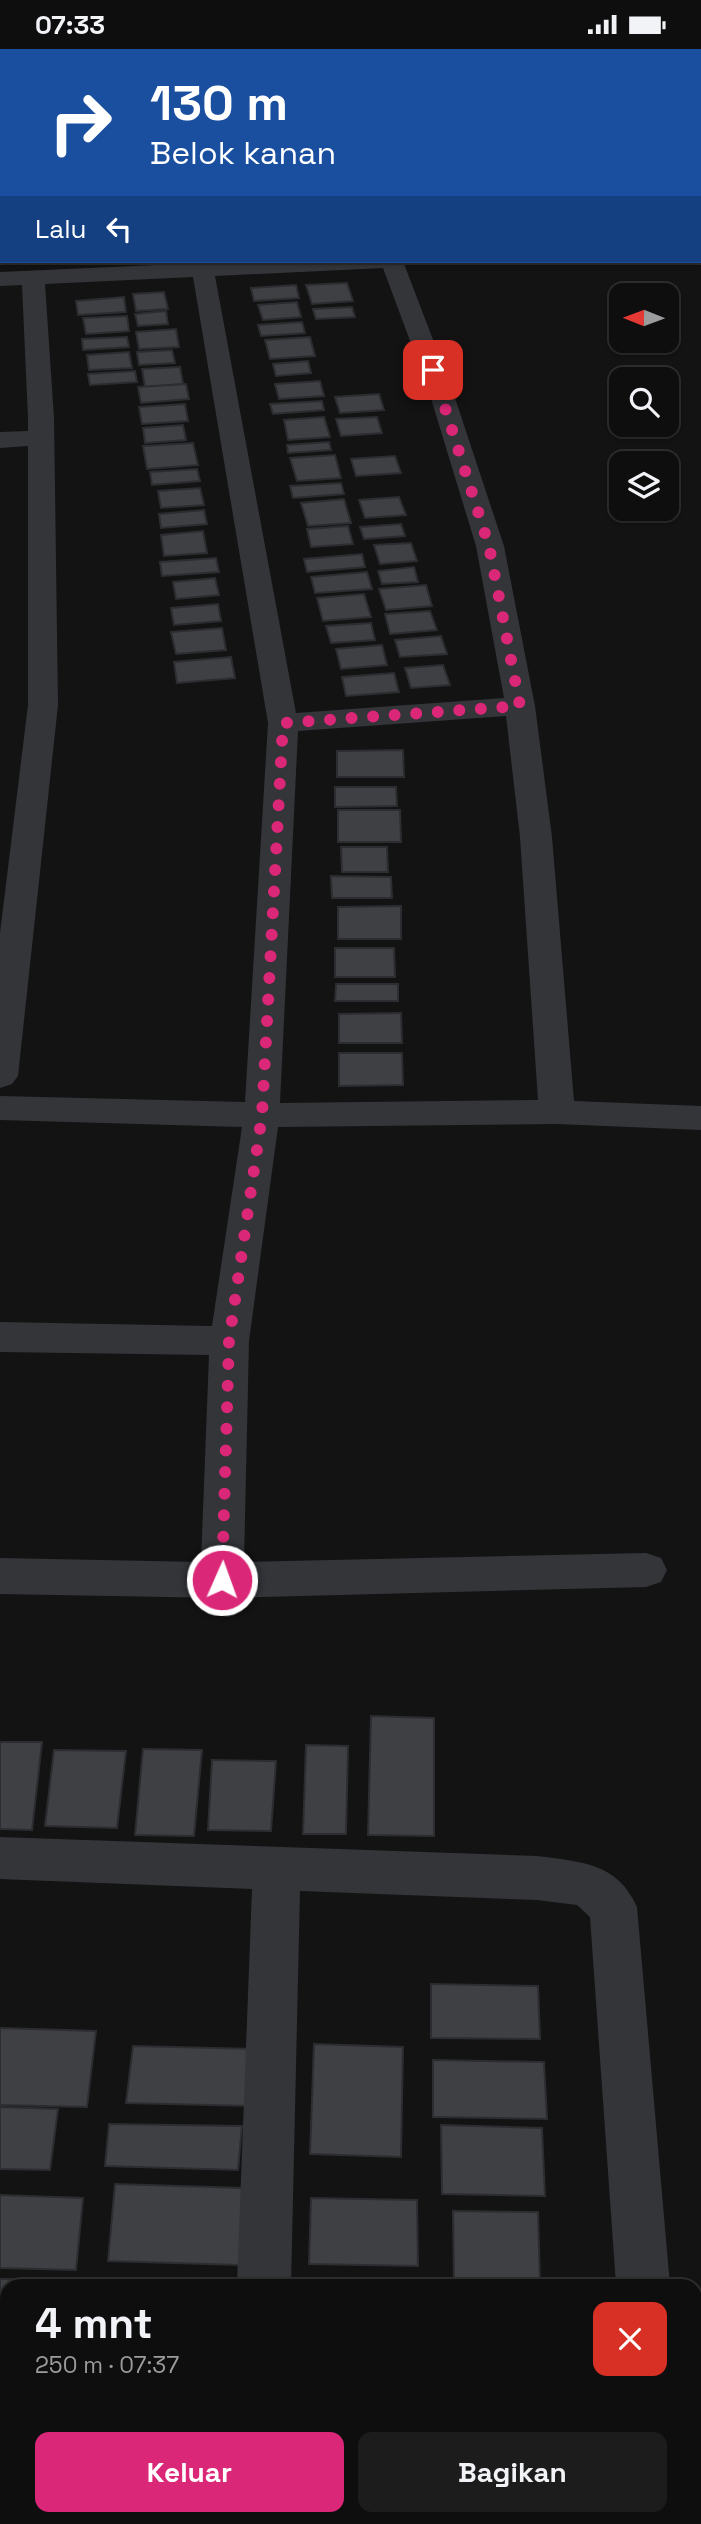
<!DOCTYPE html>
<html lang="id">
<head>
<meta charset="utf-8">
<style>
  :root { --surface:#0e0e0f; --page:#1c1c1d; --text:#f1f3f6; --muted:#9b9c9e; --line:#2e2e2f; --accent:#db2777 }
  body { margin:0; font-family:"Space Grotesk",sans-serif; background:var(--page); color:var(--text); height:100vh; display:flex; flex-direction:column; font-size:26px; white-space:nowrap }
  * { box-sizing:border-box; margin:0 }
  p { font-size:23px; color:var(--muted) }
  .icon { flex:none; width:38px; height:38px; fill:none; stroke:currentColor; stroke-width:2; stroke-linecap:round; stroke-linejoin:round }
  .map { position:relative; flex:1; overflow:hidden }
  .details { position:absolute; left:0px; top:2230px; width:702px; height:247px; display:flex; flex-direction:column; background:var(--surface); border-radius:21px 21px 0 0; box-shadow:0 2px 5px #0004,0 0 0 2px var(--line) }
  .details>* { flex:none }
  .hud { position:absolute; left:0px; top:0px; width:702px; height:214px; box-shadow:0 2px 5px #0004,0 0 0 2px var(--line); background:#1a4fa0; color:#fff; overflow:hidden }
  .needle { width:46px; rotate:271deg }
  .controls { position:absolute; left:609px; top:234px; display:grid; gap:14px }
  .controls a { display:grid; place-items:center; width:70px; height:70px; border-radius:14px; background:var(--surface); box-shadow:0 2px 5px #0004,0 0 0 2px var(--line); font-size:35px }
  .pin { position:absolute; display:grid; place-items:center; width:60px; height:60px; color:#fff; margin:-30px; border-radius:14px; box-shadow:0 4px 10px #0006 }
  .me { position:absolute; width:77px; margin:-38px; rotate:2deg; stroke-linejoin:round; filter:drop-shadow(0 0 5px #0008) }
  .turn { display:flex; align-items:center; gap:24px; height:147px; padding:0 35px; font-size:32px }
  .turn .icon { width:91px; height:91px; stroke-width:2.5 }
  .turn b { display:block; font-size:49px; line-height:60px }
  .then { display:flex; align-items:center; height:66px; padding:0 35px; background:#0003; gap:14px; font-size:26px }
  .round { display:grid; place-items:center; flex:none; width:74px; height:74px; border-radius:14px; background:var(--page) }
  .headline { display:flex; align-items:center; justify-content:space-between; height:119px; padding:0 35px }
  h1 { font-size:42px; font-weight:600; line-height:52px }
  .button { display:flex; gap:14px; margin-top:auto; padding:14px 35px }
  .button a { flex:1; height:80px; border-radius:14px; background:var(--accent); color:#fff; font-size:28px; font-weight:600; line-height:80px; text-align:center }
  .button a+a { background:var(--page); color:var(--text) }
  .status { display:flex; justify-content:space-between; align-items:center; height:49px; padding:0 35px; background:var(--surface); direction:ltr }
  .status svg { height:19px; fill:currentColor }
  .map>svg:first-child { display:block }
  .building { fill:#3f4044; stroke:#2c2d30; stroke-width:2 }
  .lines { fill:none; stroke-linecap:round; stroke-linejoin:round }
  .minor { fill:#333539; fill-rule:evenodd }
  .route { stroke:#db2777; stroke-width:12; stroke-dasharray:0 21.6 }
</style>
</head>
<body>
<div class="status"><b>07:33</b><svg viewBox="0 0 49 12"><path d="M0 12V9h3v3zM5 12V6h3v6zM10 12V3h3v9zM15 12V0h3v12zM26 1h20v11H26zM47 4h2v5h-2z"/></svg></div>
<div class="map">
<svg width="701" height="2475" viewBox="0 0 701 2475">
  <rect width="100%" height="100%" fill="#131314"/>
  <!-- building -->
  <g class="building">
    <polygon points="347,234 353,252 312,255 306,236"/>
    <polygon points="296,236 299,249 254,252 251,239"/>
    <polygon points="164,243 168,260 136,262 133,245"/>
    <polygon points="124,248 126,263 78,266 76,252"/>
    <polygon points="297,253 301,268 263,271 258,256"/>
    <polygon points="352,258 355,268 316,270 313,260"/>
    <polygon points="166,262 168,275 138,277 135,265"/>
    <polygon points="127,267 129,282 86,285 83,269"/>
    <polygon points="302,273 305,284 261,287 258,276"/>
    <polygon points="176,280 179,298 139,300 136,283"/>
    <polygon points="127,288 129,298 83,301 82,290"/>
    <polygon points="310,288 315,307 270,310 265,291"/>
    <polygon points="172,301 175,314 139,316 137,303"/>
    <polygon points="129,303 132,319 89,321 87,306"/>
    <polygon points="308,312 311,324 276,327 273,315"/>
    <polygon points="180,318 183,335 145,338 142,320"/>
    <polygon points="135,322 137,333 90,336 88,325"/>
    <polygon points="320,332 324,347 279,350 275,335"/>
    <polygon points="186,335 189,350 141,354 138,338"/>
    <polygon points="379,345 384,361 340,364 335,348"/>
    <polygon points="322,352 324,361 273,365 270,355"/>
    <polygon points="185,355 188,372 142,375 139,358"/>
    <polygon points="324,368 330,388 288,391 284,371"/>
    <polygon points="377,368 382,384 341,387 336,370"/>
    <polygon points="183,376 186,391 145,394 143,379"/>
    <polygon points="329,393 331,401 288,404 287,396"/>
    <polygon points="193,394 198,416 147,420 143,397"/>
    <polygon points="335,406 341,429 297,432 290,409"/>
    <polygon points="395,407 401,424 356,427 351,410"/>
    <polygon points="197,420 200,432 152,436 150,423"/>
    <polygon points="341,434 344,445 293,449 290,437"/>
    <polygon points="200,439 204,456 161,459 158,442"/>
    <polygon points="399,448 406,466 365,469 359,451"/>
    <polygon points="344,450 351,474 308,477 301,454"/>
    <polygon points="204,461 207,475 161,479 159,465"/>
    <polygon points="401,475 405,487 364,490 360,478"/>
    <polygon points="348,477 353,495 311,498 307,480"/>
    <polygon points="203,482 207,504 164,507 161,486"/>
    <polygon points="411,494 417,512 380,515 374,496"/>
    <polygon points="362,505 365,518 307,523 304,510"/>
    <polygon points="216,509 219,523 162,527 160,513"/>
    <polygon points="414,518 418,533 382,535 378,522"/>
    <polygon points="367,523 372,540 315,544 311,528"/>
    <polygon points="215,529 219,546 176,550 173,533"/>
    <polygon points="426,536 432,557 386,561 379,540"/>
    <polygon points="364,545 371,568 323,572 317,549"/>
    <polygon points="218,555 221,572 174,576 171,559"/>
    <polygon points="430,562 437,581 390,585 385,565"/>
    <polygon points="371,574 375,591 331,594 326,577"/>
    <polygon points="222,579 226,601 176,605 171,583"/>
    <polygon points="441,587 447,605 400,608 395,591"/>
    <polygon points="382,596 387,616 341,620 336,600"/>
    <polygon points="231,608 235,629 177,634 174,613"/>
    <polygon points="443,616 450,636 411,639 405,619"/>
    <polygon points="394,624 399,643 346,647 342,628"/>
    <polygon points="403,701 404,728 337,728 337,702"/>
    <polygon points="335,738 396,738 397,757 335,758"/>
    <polygon points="338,761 400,761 401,793 338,793"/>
    <polygon points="341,798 387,798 388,823 342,823"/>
    <polygon points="331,827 391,828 392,849 332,849"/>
    <polygon points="401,857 401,890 338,890 338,858"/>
    <polygon points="335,899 394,899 395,928 335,928"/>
    <polygon points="336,935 398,935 398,952 335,952"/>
    <polygon points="401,964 402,994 339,994 339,965"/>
    <polygon points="339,1004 402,1004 403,1036 339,1037"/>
    <polygon points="371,1667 434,1669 434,1787 368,1786"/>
    <polygon points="0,1693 42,1693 32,1781 0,1780"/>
    <polygon points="306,1696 348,1697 346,1785 303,1785"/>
    <polygon points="143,1700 202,1701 194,1787 135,1786"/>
    <polygon points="54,1701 126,1702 117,1779 45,1777"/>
    <polygon points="212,1711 276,1712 271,1782 208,1781"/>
    <polygon points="431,1935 538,1937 540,1990 431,1989"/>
    <polygon points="0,1979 96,1982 87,2058 0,2056"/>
    <polygon points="314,1995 403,1998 401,2108 310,2105"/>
    <polygon points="133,1997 256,2000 252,2057 126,2054"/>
    <polygon points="433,2011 544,2013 547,2070 433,2068"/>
    <polygon points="0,2058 58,2060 50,2121 0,2120"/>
    <polygon points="109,2075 242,2077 238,2121 105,2117"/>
    <polygon points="441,2076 542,2079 545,2147 442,2145"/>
    <polygon points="115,2135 243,2139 240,2216 108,2212"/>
    <polygon points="0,2146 83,2149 76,2221 0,2219"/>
    <polygon points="311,2149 417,2151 418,2217 309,2215"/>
    <polygon points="453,2162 538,2163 540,2236 454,2235"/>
    <polygon points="0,2230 67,2231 66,2236 7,2236 7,2310 0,2310"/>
    <rect x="0" y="2329" width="7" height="71"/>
    <polygon points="0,2427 7,2427 7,2469 39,2469 38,2475 0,2475"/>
    <polygon points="89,2469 224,2469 223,2475 89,2475"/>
    <polygon points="284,2469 439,2469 439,2475 283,2475"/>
  </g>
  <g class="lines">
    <!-- minor -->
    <g class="minor">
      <polygon points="0,0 9,2 2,2 2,11"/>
      <rect x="700" y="2" width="1" height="12"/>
      <rect x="0" y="30" width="2" height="12"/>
      <path d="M246,212H403L453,343L504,497L535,657L552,788L574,1052L701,1057V1081L557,1075L278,1078L249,1292L244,1513L646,1504L661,1509L667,1521L661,1533L646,1538L222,1549L0,1545V1509L201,1513L209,1306L0,1303V1273L212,1277L242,1078L0,1071V1047L245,1053L268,674L193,228L45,235L54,369L58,656L18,1027L12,1035L0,1039V884L28,656V397L0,399V383L28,382V369L22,236L0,237V223ZM383,219L429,343L476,497L504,649L296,664L215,227ZM506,667L520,788L538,1051L280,1054L298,682Z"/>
      <path d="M0,1788L537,1807C581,1813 617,1813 637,1858L670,2236H616L590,1868L577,1856L537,1851L300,1842L291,2236H237L252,1840L0,1830Z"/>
      <rect x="228" y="2469" width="58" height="6"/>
      <polygon points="632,2469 690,2469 691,2475 633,2475"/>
    </g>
  </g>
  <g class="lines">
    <!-- route -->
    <polyline class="route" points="222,1531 229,1292 262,1066 283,674 520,657 489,497 433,321"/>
  </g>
</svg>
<div class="controls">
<a><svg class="needle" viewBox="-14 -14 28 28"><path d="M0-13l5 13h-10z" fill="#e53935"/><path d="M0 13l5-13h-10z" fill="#9b9c9e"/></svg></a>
<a><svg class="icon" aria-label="search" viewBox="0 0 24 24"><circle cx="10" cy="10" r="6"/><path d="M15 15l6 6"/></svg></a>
<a><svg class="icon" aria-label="layers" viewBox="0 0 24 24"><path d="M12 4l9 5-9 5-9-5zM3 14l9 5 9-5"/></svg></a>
</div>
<div class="pin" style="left:433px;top:321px;background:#d93025"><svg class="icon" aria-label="arrive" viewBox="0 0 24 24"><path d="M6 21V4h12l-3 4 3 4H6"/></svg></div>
<svg class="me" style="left:222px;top:1531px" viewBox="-20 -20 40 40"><circle r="17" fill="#db2777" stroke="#fff" stroke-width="3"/><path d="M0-11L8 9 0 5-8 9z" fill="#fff"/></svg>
<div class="hud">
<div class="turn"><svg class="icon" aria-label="right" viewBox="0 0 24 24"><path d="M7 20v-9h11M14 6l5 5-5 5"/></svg><div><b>130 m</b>Belok kanan</div></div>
<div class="then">Lalu<svg class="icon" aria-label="left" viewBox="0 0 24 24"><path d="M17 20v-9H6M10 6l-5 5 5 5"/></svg></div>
</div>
<section class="details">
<div class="headline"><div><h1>4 mnt</h1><p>250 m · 07:37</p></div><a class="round" style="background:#d93025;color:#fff"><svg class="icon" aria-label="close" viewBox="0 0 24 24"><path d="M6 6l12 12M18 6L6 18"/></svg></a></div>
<div class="button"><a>Keluar</a><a>Bagikan</a></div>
</section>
</div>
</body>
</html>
